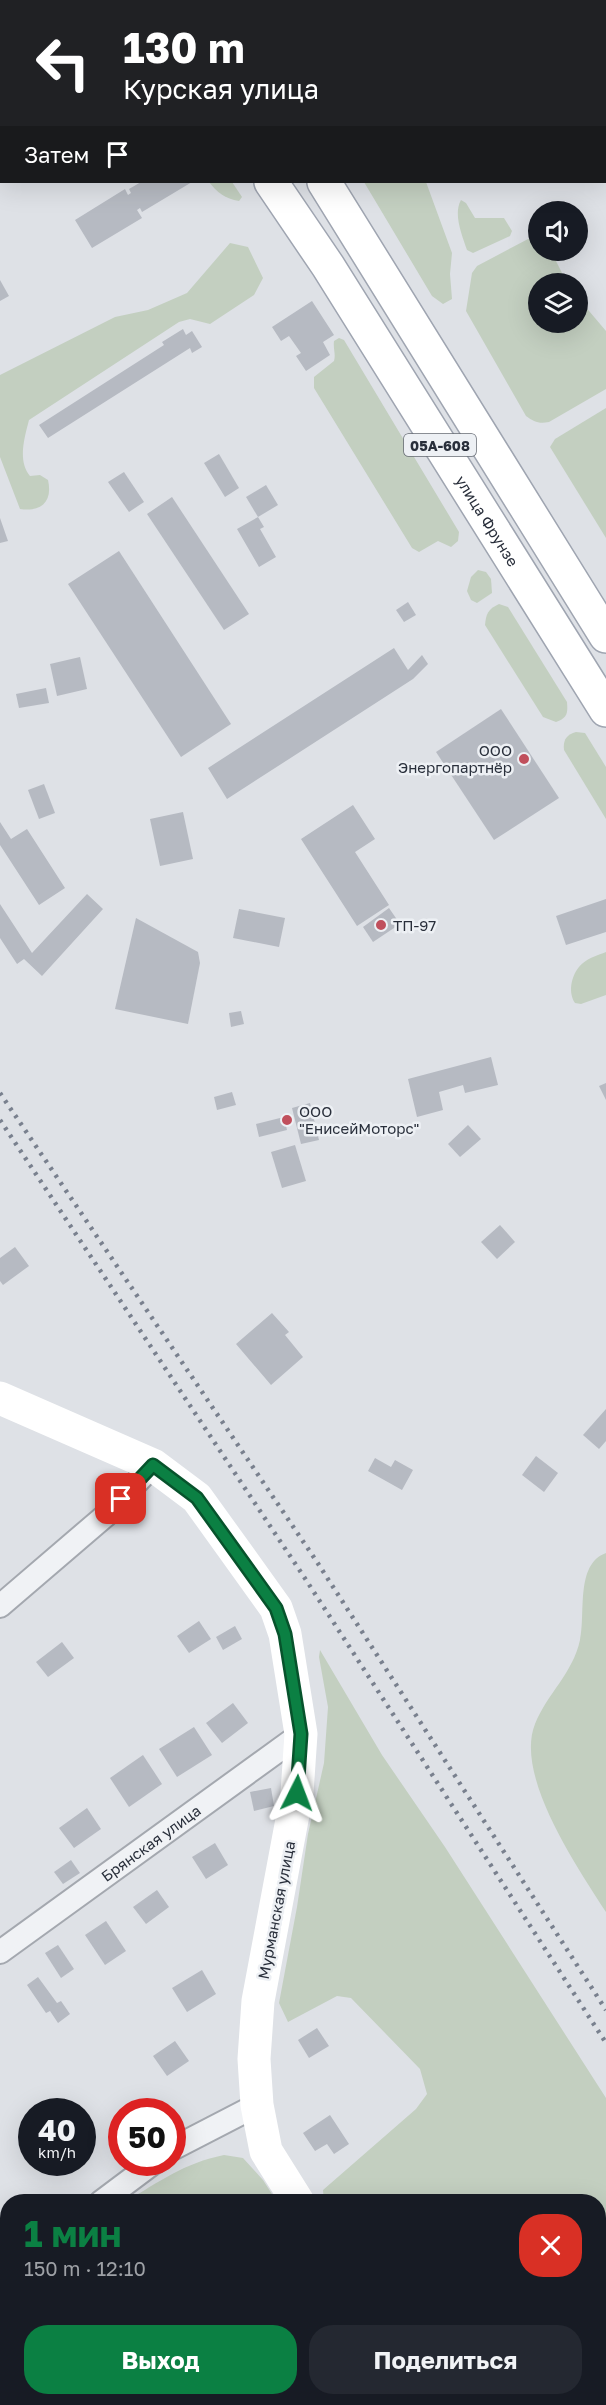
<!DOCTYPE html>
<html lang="ru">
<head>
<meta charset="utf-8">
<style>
  :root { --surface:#171b24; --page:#242831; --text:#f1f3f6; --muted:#9ea1a6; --accent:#0b8043 }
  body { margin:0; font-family:"Golos Text",sans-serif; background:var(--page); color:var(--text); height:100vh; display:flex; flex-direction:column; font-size:22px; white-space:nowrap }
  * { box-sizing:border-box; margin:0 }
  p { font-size:20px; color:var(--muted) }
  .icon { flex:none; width:33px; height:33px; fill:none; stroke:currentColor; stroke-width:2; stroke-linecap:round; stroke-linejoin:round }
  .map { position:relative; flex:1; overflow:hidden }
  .sheet { position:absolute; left:0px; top:2194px; width:606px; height:212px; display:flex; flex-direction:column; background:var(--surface); border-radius:24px 24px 0 0; box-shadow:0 6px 24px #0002 }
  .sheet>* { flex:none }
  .top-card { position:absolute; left:0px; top:0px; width:606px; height:183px; box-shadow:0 6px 24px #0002; background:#202124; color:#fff; overflow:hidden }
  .fabs { position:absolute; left:528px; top:201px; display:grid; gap:12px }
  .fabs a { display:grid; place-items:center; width:60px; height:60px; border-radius:50%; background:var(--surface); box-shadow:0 6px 24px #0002; font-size:30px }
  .speed { position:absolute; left:18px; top:2098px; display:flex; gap:12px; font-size:30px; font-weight:700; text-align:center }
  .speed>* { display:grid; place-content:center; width:78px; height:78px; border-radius:50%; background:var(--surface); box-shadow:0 6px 24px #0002; line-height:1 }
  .speed small { font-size:15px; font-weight:400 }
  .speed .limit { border:9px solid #d22; background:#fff; color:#111 }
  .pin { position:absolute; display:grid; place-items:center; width:51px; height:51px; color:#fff; margin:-26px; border-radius:12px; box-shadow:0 3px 9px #0006 }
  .me { position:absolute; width:66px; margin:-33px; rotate:3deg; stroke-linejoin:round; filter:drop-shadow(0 0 4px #0008) }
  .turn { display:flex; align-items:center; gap:21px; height:126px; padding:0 24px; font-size:27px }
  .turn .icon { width:78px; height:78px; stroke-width:2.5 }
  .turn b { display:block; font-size:42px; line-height:51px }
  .then { display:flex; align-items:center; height:57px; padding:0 24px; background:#0003; gap:12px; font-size:22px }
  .round { display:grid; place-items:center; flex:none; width:63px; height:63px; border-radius:24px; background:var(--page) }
  .summary { display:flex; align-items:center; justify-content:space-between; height:102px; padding:0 24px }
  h1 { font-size:36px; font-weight:700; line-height:45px; color:var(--accent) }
  .action { display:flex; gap:12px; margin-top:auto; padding:12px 24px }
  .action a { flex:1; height:69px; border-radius:24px; background:var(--accent); color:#fff; font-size:24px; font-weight:700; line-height:69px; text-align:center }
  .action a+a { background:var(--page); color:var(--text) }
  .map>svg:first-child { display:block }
  .green { fill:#c3cfc0 }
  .building { fill:#b6bac2 }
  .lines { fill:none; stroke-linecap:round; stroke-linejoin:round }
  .street-casing { stroke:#a4a8af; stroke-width:26 }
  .primary-casing { stroke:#9fa5b1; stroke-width:36 }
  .street { stroke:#f0f2f5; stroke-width:22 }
  .secondary { stroke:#fff; stroke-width:33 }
  .primary { stroke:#fff; stroke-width:33 }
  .rail { stroke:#79808e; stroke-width:4.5; stroke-dasharray:3 6; stroke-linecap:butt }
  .route-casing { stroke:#07532c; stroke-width:15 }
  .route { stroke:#0b8043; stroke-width:10 }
  .poi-dot { fill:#c04f5c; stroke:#edf0f4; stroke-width:2 }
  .labels { text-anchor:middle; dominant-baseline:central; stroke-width:5; stroke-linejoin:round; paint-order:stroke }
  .shield { fill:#edf0f4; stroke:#646972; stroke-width:1.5 }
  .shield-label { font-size:14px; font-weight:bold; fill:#292f3b }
  .street-label { font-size:15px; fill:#292f3b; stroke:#edf0f4 }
  .poi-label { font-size:15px; fill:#292f3b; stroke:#edf0f4; text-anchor:start }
</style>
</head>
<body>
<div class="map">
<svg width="606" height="2405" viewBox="0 0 606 2405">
  <rect width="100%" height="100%" fill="#dee1e6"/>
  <!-- green -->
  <g class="green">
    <path d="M209,182H232L242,197L239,201C225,199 217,192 209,182Z"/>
    <polygon points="364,182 426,182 452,253 450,274 452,299 443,304 432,296"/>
    <path d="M461,200L466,203L475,218H504L512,231L510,236L473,253L467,250C462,235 453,214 461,200Z"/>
    <path d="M530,238L538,239V250L551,251L567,283L538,284V322H578V298L606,331V389L549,422C539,424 534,422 526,416L466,311L472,273L477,266Z"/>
    <path d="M230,243L248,247L263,278L254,295L210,324L190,319L179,322L29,420C25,436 17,461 30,476L40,475L48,480C53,502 41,512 20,509L0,457V375L115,317L148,310L187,293Z"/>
    <path d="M339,338L344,340L459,532L458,541L451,547L438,541L419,552L412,548L314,388V377L334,361C336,354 333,349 334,341Z"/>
    <polygon points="606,408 606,538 550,447 555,439"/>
    <polygon points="478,570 486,572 491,579 492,593 477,603 471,600 467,591 471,577"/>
    <path d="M499,604L508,607L567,702C568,714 567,718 556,722L543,717L485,625C486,614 488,609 499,604Z"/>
    <path d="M576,732L585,733L606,767V819L564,750C563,740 566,735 576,732Z"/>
    <path d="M606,952V995L581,1004L575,1003C567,991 572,972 583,963C589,958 598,955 606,952Z"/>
    <path d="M606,1553V1912C579,1870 514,1776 535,1724C547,1694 573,1673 580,1640C586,1614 575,1564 606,1553Z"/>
    <polygon points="320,1650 382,1755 445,1847 606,2098 606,2289 599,2293 598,2202 324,2202 323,2190 416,2109 427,2094 420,2069 351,1998 337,1996 288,2022 279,2003 297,1907 308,1834 324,1763 328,1707 319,1657"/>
    <path d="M224,2155L243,2158L263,2180L277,2202H125C159,2182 184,2163 224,2155Z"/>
    <polygon points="7,2290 8,2398 354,2399 353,2405 0,2405 0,2295"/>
    <polygon points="603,2332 606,2333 606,2355 599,2363 599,2333"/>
    <polygon points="599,2364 606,2375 606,2405 501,2405 508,2399 598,2398"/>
    <polygon points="440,2399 478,2399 469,2405 446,2405"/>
  </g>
  <!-- building -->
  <g class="building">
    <polygon points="141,182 192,182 142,212 140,208 137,210 142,218 92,248 75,220 125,189 128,195 131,193 129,189"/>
    <polygon points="0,280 9,296 0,301"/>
    <polygon points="312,301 334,335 323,342 330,355 306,371 296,356 301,353 289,336 281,341 272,327"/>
    <polygon points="183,329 186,335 192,331 202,347 192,353 190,348 48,438 39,425 164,345 162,342"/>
    <polygon points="219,454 239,488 225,497 204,463"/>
    <polygon points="124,472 144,502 129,512 108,482"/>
    <polygon points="266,485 278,505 258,517 246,497"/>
    <polygon points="172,497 249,614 224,630 147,514"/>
    <polygon points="258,517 264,527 260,529 276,557 259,567 237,529"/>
    <polygon points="0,518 8,541 0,543"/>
    <polygon points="119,551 231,724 181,757 68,584"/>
    <polygon points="408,602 416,615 404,622 396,610"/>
    <polygon points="394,648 408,670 422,655 428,664 413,679 227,799 208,768"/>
    <polygon points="80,657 87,689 57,696 50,664"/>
    <polygon points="46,688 49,703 19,708 16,694"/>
    <polygon points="501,709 559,798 494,840 436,752"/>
    <polygon points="44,784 55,813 39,819 28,790"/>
    <polygon points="353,805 375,839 355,852 389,905 357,926 301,839"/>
    <polygon points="183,812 193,859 160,866 150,819"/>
    <polygon points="0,822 11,839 27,829 65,888 39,905 0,845"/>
    <polygon points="87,894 103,909 42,976 24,959 17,964 0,938 0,904 32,953"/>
    <polygon points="606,899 606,932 566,945 556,916"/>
    <polygon points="389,908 400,924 373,942 363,927"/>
    <polygon points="239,909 285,918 279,947 233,938"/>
    <polygon points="136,918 198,952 200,963 188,1024 115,1009"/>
    <polygon points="241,1011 244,1024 231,1027 229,1013"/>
    <polygon points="491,1057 498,1085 465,1093 463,1085 439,1092 443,1110 417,1117 408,1079"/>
    <polygon points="606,1083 606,1100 599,1086"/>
    <polygon points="232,1092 236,1105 217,1110 214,1097"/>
    <polygon points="310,1103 319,1140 301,1144 292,1108"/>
    <polygon points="284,1117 287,1130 259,1137 256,1124"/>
    <polygon points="468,1125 481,1139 460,1157 448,1144"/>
    <polygon points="295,1145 306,1181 282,1188 271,1152"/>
    <polygon points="500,1225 515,1242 497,1259 481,1242"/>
    <polygon points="15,1247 29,1266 3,1285 0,1281 0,1258"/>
    <polygon points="272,1313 289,1332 285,1335 303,1357 271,1385 236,1344"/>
    <polygon points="606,1409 606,1441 599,1449 583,1435"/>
    <polygon points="536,1456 558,1473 544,1492 522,1475"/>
    <polygon points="375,1458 391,1467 395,1460 413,1470 402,1490 368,1471"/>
    <polygon points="199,1621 211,1639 189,1653 177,1636"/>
    <polygon points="235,1626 242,1639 223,1650 216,1637"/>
    <polygon points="62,1642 74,1658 48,1677 36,1662"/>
    <polygon points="233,1703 248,1723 222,1743 206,1723"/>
    <polygon points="194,1727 212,1755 177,1777 159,1749"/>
    <polygon points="143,1755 162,1784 129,1807 110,1778"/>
    <polygon points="271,1788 274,1806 254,1811 250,1792"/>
    <polygon points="87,1808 101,1829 74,1848 59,1828"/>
    <polygon points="215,1843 228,1865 206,1879 192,1857"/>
    <polygon points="71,1860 80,1873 63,1884 54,1872"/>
    <polygon points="157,1890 169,1907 146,1924 133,1907"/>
    <polygon points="106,1921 126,1951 105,1965 85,1935"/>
    <polygon points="58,1945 74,1969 61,1978 45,1953"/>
    <polygon points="202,1970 216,1994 187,2012 172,1988"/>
    <polygon points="38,1977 57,2003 61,2001 70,2014 58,2023 50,2011 46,2013 27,1985"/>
    <polygon points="317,2028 329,2046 309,2058 298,2040"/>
    <polygon points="175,2041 189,2061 167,2076 153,2056"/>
    <polygon points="330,2115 349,2144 334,2154 327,2144 315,2151 303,2133"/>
  </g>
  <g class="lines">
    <defs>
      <g id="street">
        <polyline points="406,2 408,0"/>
        <polyline points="0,1606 105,1516 153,1465"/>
        <path id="s1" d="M0,1952L301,1734"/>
        <polyline points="172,2149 257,2105"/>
        <polyline points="101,2202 153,2163"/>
        <polyline points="0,2274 8,2269"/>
      </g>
      <g id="primary">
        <polyline points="157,0 158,2"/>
        <polyline points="207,0 208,2"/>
        <path id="s2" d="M271,182L328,266L606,710"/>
        <polyline points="324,182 606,636"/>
      </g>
    </defs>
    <!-- street casing -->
    <use href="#street" class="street-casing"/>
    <!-- primary casing -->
    <use href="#primary" class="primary-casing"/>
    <!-- street -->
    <use href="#street" class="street"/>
    <!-- secondary -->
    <g class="secondary">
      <polyline points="0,1398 153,1465 197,1498 276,1608 285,1634 301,1734 297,1793 258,2001 254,2059 257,2105 266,2151 298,2202"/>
      <polyline points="425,2398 429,2405"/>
    </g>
    <!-- primary -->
    <use href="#primary" class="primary"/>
    <!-- rail -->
    <g class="rail">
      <polyline points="0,1093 317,1562 606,2010"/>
      <polyline points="0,1120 308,1583 606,2043"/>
    </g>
  </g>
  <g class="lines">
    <defs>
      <polyline id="route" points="121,1499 153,1465 197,1498 276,1608 285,1634 301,1734 297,1793"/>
    </defs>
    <!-- route casing -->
    <use href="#route" class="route-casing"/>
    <!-- route -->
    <use href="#route" class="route"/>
  </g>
  <!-- markers -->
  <g class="poi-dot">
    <circle cx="524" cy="759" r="6"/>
    <circle cx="381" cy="925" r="6"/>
    <circle cx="287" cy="1120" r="6"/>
  </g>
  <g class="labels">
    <!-- shield labels -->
    <rect class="shield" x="404" y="434" width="72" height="22" rx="4.5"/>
    <g class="shield-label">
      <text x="440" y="445">05А-608</text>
    </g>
    <!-- street labels -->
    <g class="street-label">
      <text stroke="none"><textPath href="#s2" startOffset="402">улица Фрунзе</textPath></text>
      <text stroke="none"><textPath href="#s1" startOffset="186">Брянская улица</textPath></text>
      <text transform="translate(276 1910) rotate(-79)">Мурманская улица</text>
    </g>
    <!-- poi labels -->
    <g class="poi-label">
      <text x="512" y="750" text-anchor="end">ООО<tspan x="512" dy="17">Энергопартнёр</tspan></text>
      <text x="393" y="925">ТП-97</text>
      <text x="299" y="1111">ООО<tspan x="299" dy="17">"ЕнисейМоторс"</tspan></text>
    </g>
  </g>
</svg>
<div class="fabs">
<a><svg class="icon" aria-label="sound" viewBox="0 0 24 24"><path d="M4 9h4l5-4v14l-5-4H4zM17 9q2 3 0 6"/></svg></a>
<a><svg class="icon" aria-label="layers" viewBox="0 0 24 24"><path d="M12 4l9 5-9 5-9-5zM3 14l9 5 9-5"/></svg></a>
</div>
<div class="speed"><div>40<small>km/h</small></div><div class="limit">50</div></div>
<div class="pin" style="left:121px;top:1499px;background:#d93025"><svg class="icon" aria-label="arrive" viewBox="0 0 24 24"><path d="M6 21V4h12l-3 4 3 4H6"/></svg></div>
<svg class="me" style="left:297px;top:1793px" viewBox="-20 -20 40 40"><path d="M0-17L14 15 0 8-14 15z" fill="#0b8043" stroke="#fff" stroke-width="4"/></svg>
<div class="top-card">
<div class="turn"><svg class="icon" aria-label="left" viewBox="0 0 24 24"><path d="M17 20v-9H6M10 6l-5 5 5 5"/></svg><div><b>130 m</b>Курская улица</div></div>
<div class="then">Затем<svg class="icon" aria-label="arrive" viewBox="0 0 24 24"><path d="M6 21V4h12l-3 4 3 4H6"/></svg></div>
</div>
<section class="sheet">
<div class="summary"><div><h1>1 мин</h1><p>150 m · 12:10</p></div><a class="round" style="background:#d93025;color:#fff"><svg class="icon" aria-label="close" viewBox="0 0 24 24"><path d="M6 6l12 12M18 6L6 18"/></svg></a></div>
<div class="action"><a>Выход</a><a>Поделиться</a></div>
</section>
</div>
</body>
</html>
